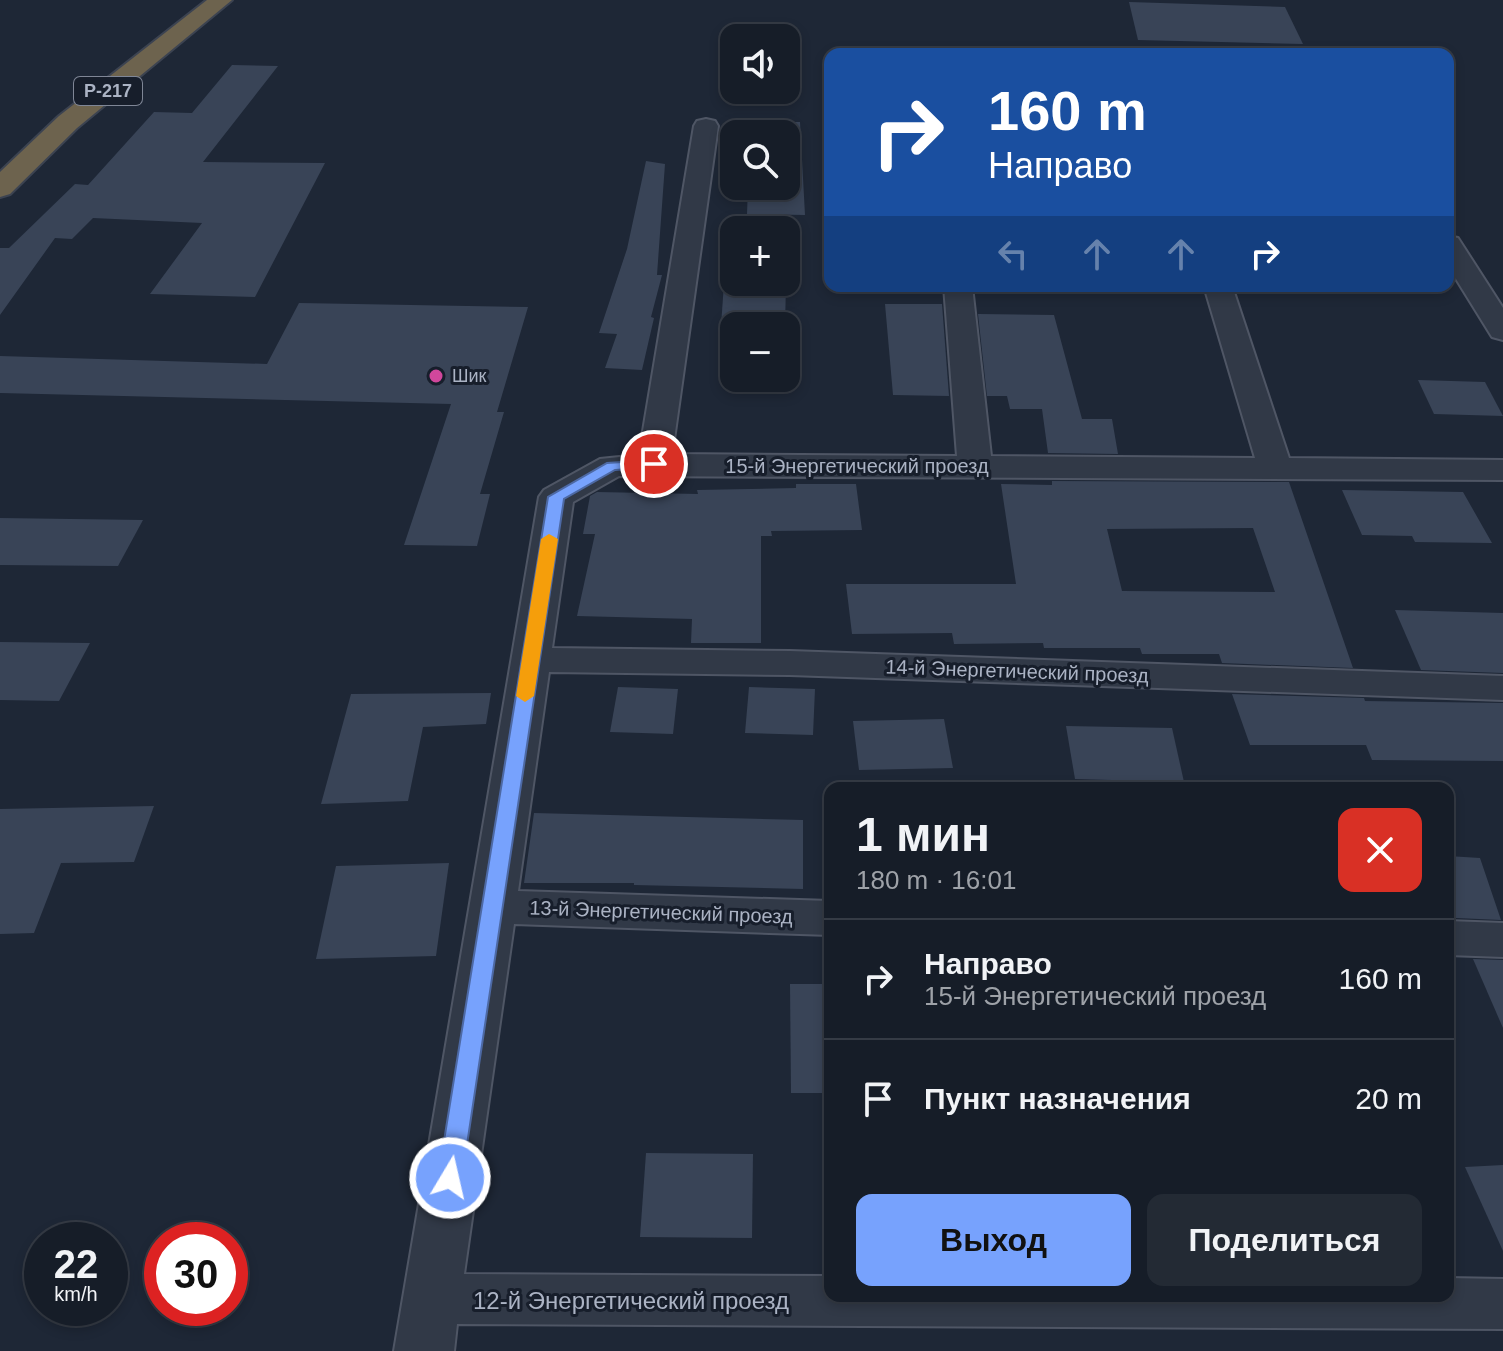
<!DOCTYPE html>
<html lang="ru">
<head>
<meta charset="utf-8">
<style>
  :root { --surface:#161d28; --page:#232a34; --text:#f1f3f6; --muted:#9ea2a8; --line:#353b45; --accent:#77a2fd }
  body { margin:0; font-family:Arial,sans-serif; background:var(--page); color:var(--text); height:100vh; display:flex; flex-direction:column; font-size:30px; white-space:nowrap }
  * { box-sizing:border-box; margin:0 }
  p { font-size:26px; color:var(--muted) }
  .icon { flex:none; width:44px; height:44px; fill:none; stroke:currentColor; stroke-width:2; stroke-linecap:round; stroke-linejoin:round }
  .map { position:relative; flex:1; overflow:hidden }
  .side { position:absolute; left:824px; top:782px; width:630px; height:520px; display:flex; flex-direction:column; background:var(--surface); border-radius:16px; box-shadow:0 4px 12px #0003,0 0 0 2px var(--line) }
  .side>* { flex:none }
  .guide { position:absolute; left:824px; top:48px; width:630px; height:244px; border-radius:16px; box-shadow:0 4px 12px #0003,0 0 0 2px var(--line); background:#1a4fa0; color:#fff; overflow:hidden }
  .buttons { position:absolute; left:720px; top:24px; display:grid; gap:16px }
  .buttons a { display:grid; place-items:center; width:80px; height:80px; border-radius:16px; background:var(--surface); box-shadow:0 4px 12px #0003,0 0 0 2px var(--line); font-size:40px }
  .speed { position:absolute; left:24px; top:1222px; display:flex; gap:16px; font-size:40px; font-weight:700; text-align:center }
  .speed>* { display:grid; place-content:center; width:104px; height:104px; border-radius:50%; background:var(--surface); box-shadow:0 4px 12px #0003,0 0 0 2px var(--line); line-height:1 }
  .speed small { font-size:20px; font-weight:400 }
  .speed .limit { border:12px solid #d22; background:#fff; color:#111 }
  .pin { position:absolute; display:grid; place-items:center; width:68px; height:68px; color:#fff; margin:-34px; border:4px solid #fff; border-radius:50%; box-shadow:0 2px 8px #0007 }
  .me { position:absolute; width:88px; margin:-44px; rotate:9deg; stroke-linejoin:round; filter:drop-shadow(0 0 6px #0008) }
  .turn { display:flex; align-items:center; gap:28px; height:168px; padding:0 32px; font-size:36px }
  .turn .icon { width:104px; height:104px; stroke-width:2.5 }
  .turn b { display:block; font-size:56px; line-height:68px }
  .lanes { display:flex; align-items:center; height:76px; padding:0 32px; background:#0003; justify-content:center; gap:40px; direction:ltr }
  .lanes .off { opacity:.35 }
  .round { display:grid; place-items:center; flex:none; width:84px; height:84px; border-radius:16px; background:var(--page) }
  .headline { display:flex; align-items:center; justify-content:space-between; height:136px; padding:0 32px }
  h1 { font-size:48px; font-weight:800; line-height:60px }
  .button { display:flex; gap:16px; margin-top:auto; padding:16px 32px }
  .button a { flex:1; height:92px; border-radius:16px; background:var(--accent); color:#111; font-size:32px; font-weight:800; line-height:92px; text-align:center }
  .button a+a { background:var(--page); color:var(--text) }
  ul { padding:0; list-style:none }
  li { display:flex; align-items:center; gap:24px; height:120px; padding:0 32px; border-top:2px solid var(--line) }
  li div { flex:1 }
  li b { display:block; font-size:30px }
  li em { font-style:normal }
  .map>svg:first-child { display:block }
  .building { fill:#394457; fill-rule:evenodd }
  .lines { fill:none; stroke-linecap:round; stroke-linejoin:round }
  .minor-casing { stroke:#4f5665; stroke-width:4 }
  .highway-casing { stroke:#3c4351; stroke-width:4 }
  .minor { fill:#313947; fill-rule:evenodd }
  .highway { fill:#6d634e; fill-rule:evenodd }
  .route { fill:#77a2fd; stroke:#4d69a4; stroke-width:2 }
  .slow { fill:#f59e0b }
  .hotel-dot { fill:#d1479c; stroke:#171e2b; stroke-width:3 }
  .labels { text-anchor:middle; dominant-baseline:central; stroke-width:6; stroke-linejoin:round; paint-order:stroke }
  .shield { fill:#171e2b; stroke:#7f8696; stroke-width:2 }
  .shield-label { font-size:18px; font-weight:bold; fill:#abb3c4 }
  .far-poi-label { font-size:18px; fill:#abb3c4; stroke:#171e2b; text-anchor:start }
  .street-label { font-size:20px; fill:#abb3c4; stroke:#171e2b }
  .near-street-label { font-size:24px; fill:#abb3c4; stroke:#171e2b }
</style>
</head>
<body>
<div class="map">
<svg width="1503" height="1351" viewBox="0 0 1503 1351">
  <rect width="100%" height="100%" fill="#1e2736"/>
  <!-- building -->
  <g class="building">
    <polygon points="1129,2 1285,7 1303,44 1138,40"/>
    <polygon points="232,65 278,66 203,162 325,163 255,297 150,294 202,223 93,218 72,239 55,238 0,315 0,248 9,248 75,184 88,185 154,112 192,113"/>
    <polygon points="752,122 800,122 805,215 747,214 748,186 786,186 786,134 751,134"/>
    <polygon points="646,161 665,164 657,275 662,275 651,317 654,318 642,370 605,368 617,334 599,333 627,249"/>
    <polygon points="724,283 786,284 785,326 721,326"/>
    <polygon points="299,303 528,307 497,412 504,412 480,494 490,494 477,546 404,545 451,404 0,393 0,356 267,364"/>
    <polygon points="885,304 942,304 949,396 893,395"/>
    <polygon points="978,314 1054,315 1082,419 1112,419 1118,454 1048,453 1042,409 1010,409 1007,396 987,396"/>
    <polygon points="1418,380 1485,382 1503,416 1434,414"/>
    <path d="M1052,481L1289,482L1353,668L1222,663L1219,654H1142L1140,648H1044L1043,643L954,644L952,633L852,634L846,584H1016L1001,484L1052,485ZM1253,528L1275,592L1122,591L1107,529Z"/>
    <polygon points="796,484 856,484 862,530 771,531 772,536 761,536 761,643 691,643 692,619 577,616 595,534 583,534 590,496 597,492 698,494 697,490 796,488"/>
    <polygon points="1342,490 1463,492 1492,543 1415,542 1412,536 1362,535"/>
    <polygon points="0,518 143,520 118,566 0,565"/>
    <polygon points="1395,610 1503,613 1503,673 1421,670"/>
    <polygon points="0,642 90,643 59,701 0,700"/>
    <polygon points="618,687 678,689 673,734 610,732"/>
    <polygon points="749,687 815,689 813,735 745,733"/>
    <polygon points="491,693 486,724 423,727 408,801 321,804 351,694"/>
    <polygon points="1232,694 1364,698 1365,701 1503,703 1503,761 1372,760 1366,745 1250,745"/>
    <polygon points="944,719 953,768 859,770 853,721"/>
    <polygon points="1066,726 1172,728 1184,782 1075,779"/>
    <polygon points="154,806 134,862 61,863 34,933 0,934 0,809"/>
    <polygon points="534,813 803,820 803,889 634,885 634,883 524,883"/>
    <polygon points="1448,856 1480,858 1501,920 1456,918 1454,912 1448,911"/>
    <polygon points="449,863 436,956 316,959 336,866"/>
    <polygon points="1473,959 1503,960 1503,1028"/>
    <polygon points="790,984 830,984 830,1093 791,1093"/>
    <polygon points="646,1153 753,1154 752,1238 640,1237"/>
    <polygon points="1503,1165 1503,1251 1465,1167"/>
  </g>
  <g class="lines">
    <defs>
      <g id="minor">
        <polygon points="706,119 715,121 718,126 672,454 957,456 944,286 972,286 991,456 1255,458 1204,286 1232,286 1289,458 1503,460 1503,480 619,476 573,502 552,648 790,651 1503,676 1503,700 790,675 549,672 518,891 830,901 830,935 514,924 464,1274 830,1276 830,1296 1448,1296 1448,1278 1503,1279 1503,1329 457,1324 454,1351 394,1351 539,497 544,490 600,459 639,455 694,126 697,121"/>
        <polygon points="1448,236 1458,238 1503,308 1503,340 1492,337 1448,266"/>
        <polygon points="1448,921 1503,923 1503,957 1448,955"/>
      </g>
      <polygon id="highway" points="207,0 232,0 77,128 10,194 0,197 0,172 59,116"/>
    </defs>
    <!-- minor casing -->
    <use href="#minor" class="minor-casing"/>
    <!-- highway casing -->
    <use href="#highway" class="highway-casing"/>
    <!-- minor -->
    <use href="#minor" class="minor"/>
    <!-- highway -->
    <use href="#highway" class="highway"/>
  </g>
  <!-- route -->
  <polygon class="route" points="654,460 659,461 659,467 615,470 564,499 462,1178 459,1186 450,1189 441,1186 438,1178 548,497 607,463"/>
  <!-- slow -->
  <polygon class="slow" points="549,534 558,539 534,696 525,702 516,696 541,539"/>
  <!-- markers -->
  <circle class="hotel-dot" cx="436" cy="376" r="8"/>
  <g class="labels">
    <!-- shield labels -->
    <rect class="shield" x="74" y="77" width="68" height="28" rx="6"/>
    <g class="shield-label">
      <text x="108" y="91">Р-217</text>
    </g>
    <!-- far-poi labels -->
    <g class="far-poi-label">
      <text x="452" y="376">Шик</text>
    </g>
    <!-- street labels -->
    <g class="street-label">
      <text x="857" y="466">15-й Энергетический проезд</text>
      <text transform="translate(1017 671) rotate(2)">14-й Энергетический проезд</text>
      <text transform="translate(661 912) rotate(2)">13-й Энергетический проезд</text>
    </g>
    <!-- near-street labels -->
    <g class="near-street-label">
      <text x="631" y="1300">12-й Энергетический проезд</text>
    </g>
  </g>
</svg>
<div class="buttons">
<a><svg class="icon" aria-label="sound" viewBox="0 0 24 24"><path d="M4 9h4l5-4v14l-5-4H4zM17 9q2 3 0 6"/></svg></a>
<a><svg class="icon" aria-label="search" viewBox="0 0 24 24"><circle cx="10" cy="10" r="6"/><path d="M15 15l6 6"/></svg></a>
<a>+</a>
<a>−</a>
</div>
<div class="speed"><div>22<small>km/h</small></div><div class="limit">30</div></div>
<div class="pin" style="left:654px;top:464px;background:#d93025"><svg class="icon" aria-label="arrive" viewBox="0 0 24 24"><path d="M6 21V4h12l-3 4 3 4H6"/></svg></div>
<svg class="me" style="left:450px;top:1178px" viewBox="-20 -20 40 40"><circle r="17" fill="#77a2fd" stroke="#fff" stroke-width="3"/><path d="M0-11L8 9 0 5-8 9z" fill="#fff"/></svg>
<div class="guide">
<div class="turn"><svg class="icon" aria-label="right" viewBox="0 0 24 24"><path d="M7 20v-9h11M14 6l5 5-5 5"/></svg><div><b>160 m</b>Направо</div></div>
<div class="lanes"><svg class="icon off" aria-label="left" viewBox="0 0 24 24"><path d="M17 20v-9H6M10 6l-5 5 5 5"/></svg><svg class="icon off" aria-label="ahead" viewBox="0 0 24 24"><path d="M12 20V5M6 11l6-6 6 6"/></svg><svg class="icon off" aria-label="ahead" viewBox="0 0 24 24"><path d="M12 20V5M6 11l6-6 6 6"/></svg><svg class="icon" aria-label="right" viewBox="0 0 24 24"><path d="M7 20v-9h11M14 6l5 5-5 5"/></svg></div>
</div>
<section class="side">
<div class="headline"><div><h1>1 мин</h1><p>180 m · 16:01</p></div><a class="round" style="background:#d93025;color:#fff"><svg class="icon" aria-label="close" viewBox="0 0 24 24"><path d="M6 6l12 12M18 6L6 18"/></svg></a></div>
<ul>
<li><svg class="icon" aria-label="right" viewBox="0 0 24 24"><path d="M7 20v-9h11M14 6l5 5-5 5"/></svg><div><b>Направо</b><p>15-й Энергетический проезд</p></div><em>160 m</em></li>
<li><svg class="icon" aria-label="arrive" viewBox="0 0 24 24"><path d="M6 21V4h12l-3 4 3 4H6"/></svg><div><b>Пункт назначения</b></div><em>20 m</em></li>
</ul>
<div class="button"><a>Выход</a><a>Поделиться</a></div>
</section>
</div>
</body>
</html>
